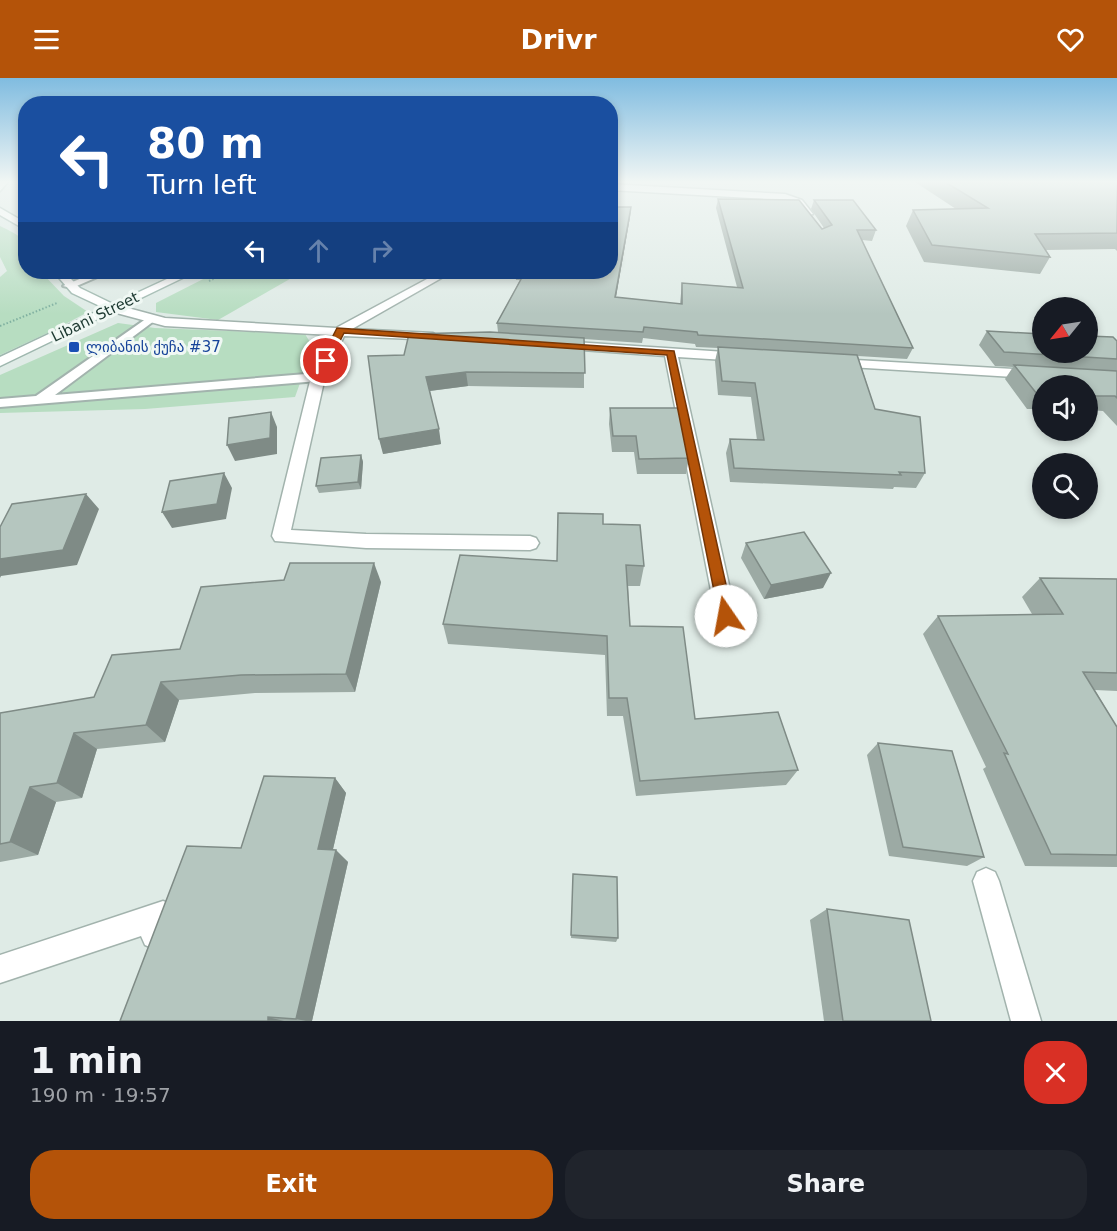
<!DOCTYPE html>
<html lang="en">
<head>
<meta charset="utf-8">
<style>
  :root { --surface:#171b24; --page:#20242c; --text:#f1f3f6; --muted:#9ea1a6; --accent:#b45309 }
  body { margin:0; font-family:"DejaVu Sans","Noto Sans Georgian",sans-serif; background:var(--page); color:var(--text); height:100vh; display:flex; flex-direction:column; font-size:22px; white-space:nowrap }
  * { box-sizing:border-box; margin:0 }
  p { font-size:20px; color:var(--muted) }
  .icon { flex:none; width:33px; height:33px; fill:none; stroke:currentColor; stroke-width:2; stroke-linecap:round; stroke-linejoin:round }
  .map { position:relative; height:943px; overflow:hidden }
  .panel { display:flex; flex-direction:column; background:var(--surface); flex:1 }
  .panel>* { flex:none }
  .guide { position:absolute; left:18px; top:18px; width:600px; height:183px; border-radius:24px; box-shadow:0 3px 9px #0003; background:#1a4fa0; color:#fff; overflow:hidden }
  .needle { width:39px; rotate:240deg }
  .buttons { position:absolute; left:1032px; top:219px; display:grid; gap:12px }
  .buttons a { display:grid; place-items:center; width:66px; height:66px; border-radius:50%; background:var(--surface); box-shadow:0 3px 9px #0003; font-size:30px }
  .pin { position:absolute; display:grid; place-items:center; width:51px; height:51px; color:#fff; margin:-26px; border:3px solid #fff; border-radius:50%; box-shadow:0 2px 6px #0007 }
  .me { position:absolute; width:66px; margin:-33px; rotate:348deg; stroke-linejoin:round; filter:drop-shadow(0 0 4px #0008) }
  .turn { display:flex; align-items:center; gap:21px; height:126px; padding:0 30px; font-size:27px }
  .turn .icon { width:78px; height:78px; stroke-width:2.5 }
  .turn b { display:block; font-size:42px; line-height:51px }
  .lanes { display:flex; align-items:center; height:57px; padding:0 30px; background:#0003; justify-content:center; gap:30px; direction:ltr }
  .lanes .off { opacity:.35 }
  .round { display:grid; place-items:center; flex:none; width:63px; height:63px; border-radius:24px; background:var(--page) }
  .summary { display:flex; align-items:center; justify-content:space-between; height:102px; padding:0 30px }
  h1 { font-size:36px; font-weight:600; line-height:45px }
  .cta { display:flex; gap:12px; margin-top:auto; padding:12px 30px }
  .cta a { flex:1; height:69px; border-radius:24px; background:var(--accent); color:#fff; font-size:24px; font-weight:600; line-height:69px; text-align:center }
  .cta a+a { background:var(--page); color:var(--text) }
  header { display:flex; justify-content:space-between; align-items:center; height:78px; padding:0 30px; background:var(--accent); color:#fff; font-size:27px; font-weight:600 }
  .map>svg:first-child { display:block }
  .green { fill:#b7ddc1 }
  .lines { fill:none; stroke-linecap:round; stroke-linejoin:round }
  .lane-casing { stroke:#a2b3ad; stroke-width:4 }
  .street-casing { stroke:#a2b3ad; stroke-width:3 }
  .secondary-casing { stroke:#9eb7ae; stroke-width:3 }
  .path { stroke:#7fb0a0; stroke-width:2; stroke-dasharray:1.5 2; stroke-linecap:butt }
  .lane { fill:#fff; fill-rule:evenodd }
  .street { fill:#fff; fill-rule:evenodd }
  .secondary { fill:#fff; fill-rule:evenodd }
  .wall { fill:#9caaa4 }
  .shaded-wall { fill:#7f8b86 }
  .building { fill:#b5c6bf; stroke:#7f8b86; stroke-width:1.5 }
  .route { fill:#b45309; stroke:#753606; stroke-width:1.5 }
  .transit-dot { fill:#1a4fb4; stroke:#f0f8f4; stroke-width:2 }
  .labels { text-anchor:middle; dominant-baseline:central; stroke-width:6; stroke-linejoin:round; paint-order:stroke }
  .far-street-label { font-size:15px; fill:#203c34; stroke:#f0f8f4 }
  .far-transit-label { font-size:15px; fill:#164399; stroke:#f0f8f4; text-anchor:start }
</style>
</head>
<body>
<header><svg class="icon" aria-label="menu" viewBox="0 0 24 24"><path d="M4 6h16M4 12h16M4 18h16"/></svg>Drivr<svg class="icon" aria-label="heart" viewBox="0 0 24 24"><path d="M12 20l-8-8c-3-5 5-10 8-4 3-6 11-1 8 4z"/></svg></header>
<div class="map">
<svg width="1117" height="943" viewBox="0 0 1117 943">
  <rect width="100%" height="100%" fill="#dfebe6"/>
  <!-- green -->
  <g class="green">
    <path d="M0,148C29,162 26,162 26,194H41L64,218L88,234L56,251L0,277V199L7,193L0,179Z"/>
    <polygon points="217,194 302,194 218,242 156,234 156,225"/>
    <polygon points="118,245 155,250 305,256 313,269 295,319 145,331 0,335 0,297"/>
  </g>
  <g class="lines">
    <defs>
      <g id="lane">
        <polygon points="96,194 109,194 72,210 63,208"/>
        <polygon points="150,238 156,241 154,243 55,317 318,295 324,299 318,303 0,329 0,321 36,318"/>
      </g>
      <g id="street">
        <polygon points="610,106 785,116 802,122 813,136 805,138 796,126 784,122 610,112"/>
        <polygon points="440,194 452,194 352,251 433,255 439,259 437,262 344,258 325,299 291,452 366,456 530,458 536,460 539,465 536,470 530,472 366,470 275,463 272,458 311,299 332,257 165,248 109,233 107,230 113,226 165,240 336,250"/>
        <polygon points="559,263 741,275 748,279 741,283 678,279 736,538 733,544 726,546 719,544 716,538 665,278 554,270 553,267 554,264"/>
        <polygon points="838,281 1032,292 1039,296 1032,300 833,288 831,285 833,282"/>
        <polygon points="986,790 995,794 999,803 1041,943 1011,943 973,803 977,794"/>
        <polygon points="163,823 173,827 177,837 165,867 155,871 145,867 141,858 0,905 0,877"/>
      </g>
      <g id="secondary">
        <polygon points="0,104 8,104 0,113"/>
        <polygon points="0,130 26,145 26,152 0,137"/>
        <polygon points="54,194 64,194 80,210 113,226 182,194 195,194 0,288 0,279 104,230 72,215"/>
      </g>
    </defs>
    <!-- lane casing -->
    <use href="#lane" class="lane-casing"/>
    <!-- street casing -->
    <use href="#street" class="street-casing"/>
    <!-- secondary casing -->
    <use href="#secondary" class="secondary-casing"/>
    <!-- path -->
    <g class="path">
      <polyline points="209,203 228,194"/>
      <polyline points="0,248 57,225"/>
    </g>
    <!-- lane -->
    <use href="#lane" class="lane"/>
    <!-- street -->
    <use href="#street" class="street"/>
    <!-- secondary -->
    <use href="#secondary" class="secondary"/>
  </g>
  <!-- wall -->
  <g class="wall">
    <polygon points="915,104 1117,104 1117,173 1115,171 1046,172 1050,179 1040,196 924,184 906,148 913,132 956,131"/>
    <polygon points="718,121 822,151 824,150 811,131 814,122 876,152 872,163 862,162 913,270 907,281 858,278 875,331 925,395 916,410 894,409 893,411 730,404 726,375 730,361 757,362 751,319 718,317 715,283 718,270 696,269 695,266 643,260 642,265 584,261 584,310 468,308 430,313 441,366 383,376 404,277 498,254 497,245 520,202 516,202 515,194 610,194 631,129 630,139 616,219 680,226 682,205 737,209 716,130"/>
    <polygon points="987,253 1117,281 1117,348 1103,333 1088,332 1088,308 1042,308 1042,331 1027,331 1005,301 1013,289 995,288 979,267"/>
    <polygon points="610,330 689,380 686,396 637,396 634,374 612,374 609,346"/>
    <polygon points="361,377 363,384 361,411 319,415 316,408"/>
    <polygon points="603,446 644,488 640,508 628,508 630,548 695,641 798,692 786,707 636,718 623,638 607,638 605,577 448,566 443,546 557,483"/>
    <polygon points="746,465 823,510 764,521 741,480"/>
    <polygon points="1040,500 1117,501 1117,613 1095,612 1117,649 1117,789 1025,788 983,691 986,689 923,556 938,538 1032,536 1022,519"/>
    <polygon points="381,504 355,614 255,615 179,622 165,664 97,671 82,720 56,724 38,777 0,784 0,635 94,619 180,571"/>
    <polygon points="878,665 984,779 967,788 889,778 867,677"/>
    <polygon points="335,700 346,715 333,771 348,784 312,943 120,943 241,770"/>
    <polygon points="573,796 618,860 616,864 571,860"/>
    <polygon points="827,831 931,943 824,943 810,842"/>
  </g>
  <!-- shaded-wall -->
  <g class="shaded-wall">
    <polygon points="631,129 630,139 614,230 615,219"/>
    <polygon points="466,294 468,308 429,313 426,299"/>
    <polygon points="271,334 277,349 277,376 235,383 227,367"/>
    <polygon points="439,351 441,366 383,376 379,361"/>
    <polygon points="361,377 363,384 361,411 358,404"/>
    <polygon points="224,395 232,410 226,441 172,450 162,434"/>
    <polygon points="86,416 99,431 77,487 1,498 0,500 0,481"/>
    <polygon points="374,485 381,504 355,614 346,596"/>
    <polygon points="831,495 823,510 764,521 771,507"/>
    <polygon points="161,604 179,622 165,664 146,647"/>
    <polygon points="74,655 97,671 82,720 57,705"/>
    <polygon points="335,700 346,715 330,784 318,771"/>
    <polygon points="30,709 56,724 38,777 10,764"/>
    <polygon points="336,772 348,784 312,943 306,943 296,941"/>
    <polygon points="268,939 284,943 268,943"/>
  </g>
  <!-- building -->
  <g class="building">
    <polygon points="945,104 1117,104 1117,155 1035,156 1050,179 932,167 913,132 988,130"/>
    <polygon points="718,121 799,122 822,151 832,147 814,122 853,122 876,152 857,152 913,270 698,257 697,254 644,249 643,254 497,245 525,194 610,194 610,129 631,129 615,219 682,226 682,205 743,210"/>
    <polygon points="987,253 1042,256 1042,274 1088,274 1088,258 1113,259 1117,263 1117,281 1004,274"/>
    <polygon points="490,254 584,260 585,295 466,294 426,299 439,351 379,361 368,278 404,277 409,256"/>
    <polygon points="718,269 857,277 875,331 920,339 925,395 899,394 901,397 734,390 730,361 764,362 755,305 722,303"/>
    <polygon points="1014,287 1117,293 1117,320 1115,318 1088,318 1088,308 1042,308 1042,316 1037,316"/>
    <polygon points="610,330 679,330 689,380 639,381 636,358 613,358"/>
    <polygon points="271,334 270,360 227,367 229,340"/>
    <polygon points="361,377 358,404 316,408 321,380"/>
    <polygon points="224,395 217,426 162,434 170,403"/>
    <polygon points="86,416 63,472 0,481 0,449 12,426"/>
    <polygon points="558,435 603,436 603,446 640,447 644,488 626,487 630,548 683,549 695,641 778,634 798,692 640,703 627,620 609,620 607,558 443,546 460,477 557,483"/>
    <polygon points="804,454 831,495 771,507 746,465"/>
    <polygon points="290,485 374,485 346,596 241,597 161,604 146,647 74,655 57,705 30,709 10,764 0,766 0,635 94,619 112,577 180,571 201,509 284,502"/>
    <polygon points="1040,500 1117,501 1117,595 1083,594 1117,649 1117,777 1051,776 1004,675 1008,676 938,538 1063,536"/>
    <polygon points="878,665 952,673 984,779 903,769"/>
    <polygon points="264,698 335,700 318,771 336,772 296,941 268,939 268,943 120,943 187,768 241,770"/>
    <polygon points="573,796 617,799 618,860 571,857"/>
    <polygon points="827,831 909,842 931,943 843,943"/>
  </g>
  <!-- sky -->
  <linearGradient id="sky" x2="0" y2="1"><stop stop-color="#80bce0"/><stop offset="0.44" stop-color="#f1f6f4"/><stop offset="1" stop-color="#f1f6f4" stop-opacity="0"/></linearGradient>
  <rect width="1117" height="236" fill="url(#sky)"/>
  <!-- route -->
  <polygon class="route" points="337,250 674,273 733,538 731,543 726,545 721,543 719,538 667,277 344,255 329,285 322,285 320,283"/>
  <!-- markers -->
  <rect class="transit-dot" x="68" y="263" width="12" height="12" rx="3"/>
  <g class="labels">
    <!-- far-street labels -->
    <g class="far-street-label">
      <text transform="translate(95 239) rotate(-26)">Libani Street</text>
    </g>
    <!-- far-transit labels -->
    <g class="far-transit-label">
      <text x="86" y="269">ლიბანის ქუჩა #37</text>
    </g>
  </g>
</svg>
<div class="buttons">
<a><svg class="needle" viewBox="-14 -14 28 28"><path d="M0-13l5 13h-10z" fill="#e53935"/><path d="M0 13l5-13h-10z" fill="#9ea1a6"/></svg></a>
<a><svg class="icon" aria-label="sound" viewBox="0 0 24 24"><path d="M4 9h4l5-4v14l-5-4H4zM17 9q2 3 0 6"/></svg></a>
<a><svg class="icon" aria-label="search" viewBox="0 0 24 24"><circle cx="10" cy="10" r="6"/><path d="M15 15l6 6"/></svg></a>
</div>
<div class="pin" style="left:326px;top:283px;background:#d93025"><svg class="icon" aria-label="arrive" viewBox="0 0 24 24"><path d="M6 21V4h12l-3 4 3 4H6"/></svg></div>
<svg class="me" style="left:726px;top:538px" viewBox="-20 -20 40 40"><circle r="19" fill="#fff"/><path d="M0-13L10 11 0 6-10 11z" fill="#b45309"/></svg>
<div class="guide">
<div class="turn"><svg class="icon" aria-label="left" viewBox="0 0 24 24"><path d="M17 20v-9H6M10 6l-5 5 5 5"/></svg><div><b>80 m</b>Turn left</div></div>
<div class="lanes"><svg class="icon" aria-label="left" viewBox="0 0 24 24"><path d="M17 20v-9H6M10 6l-5 5 5 5"/></svg><svg class="icon off" aria-label="ahead" viewBox="0 0 24 24"><path d="M12 20V5M6 11l6-6 6 6"/></svg><svg class="icon off" aria-label="right" viewBox="0 0 24 24"><path d="M7 20v-9h11M14 6l5 5-5 5"/></svg></div>
</div>
</div>
<section class="panel">
<div class="summary"><div><h1>1 min</h1><p>190 m · 19:57</p></div><a class="round" style="background:#d93025;color:#fff"><svg class="icon" aria-label="close" viewBox="0 0 24 24"><path d="M6 6l12 12M18 6L6 18"/></svg></a></div>
<div class="cta"><a>Exit</a><a>Share</a></div>
</section>
</body>
</html>
